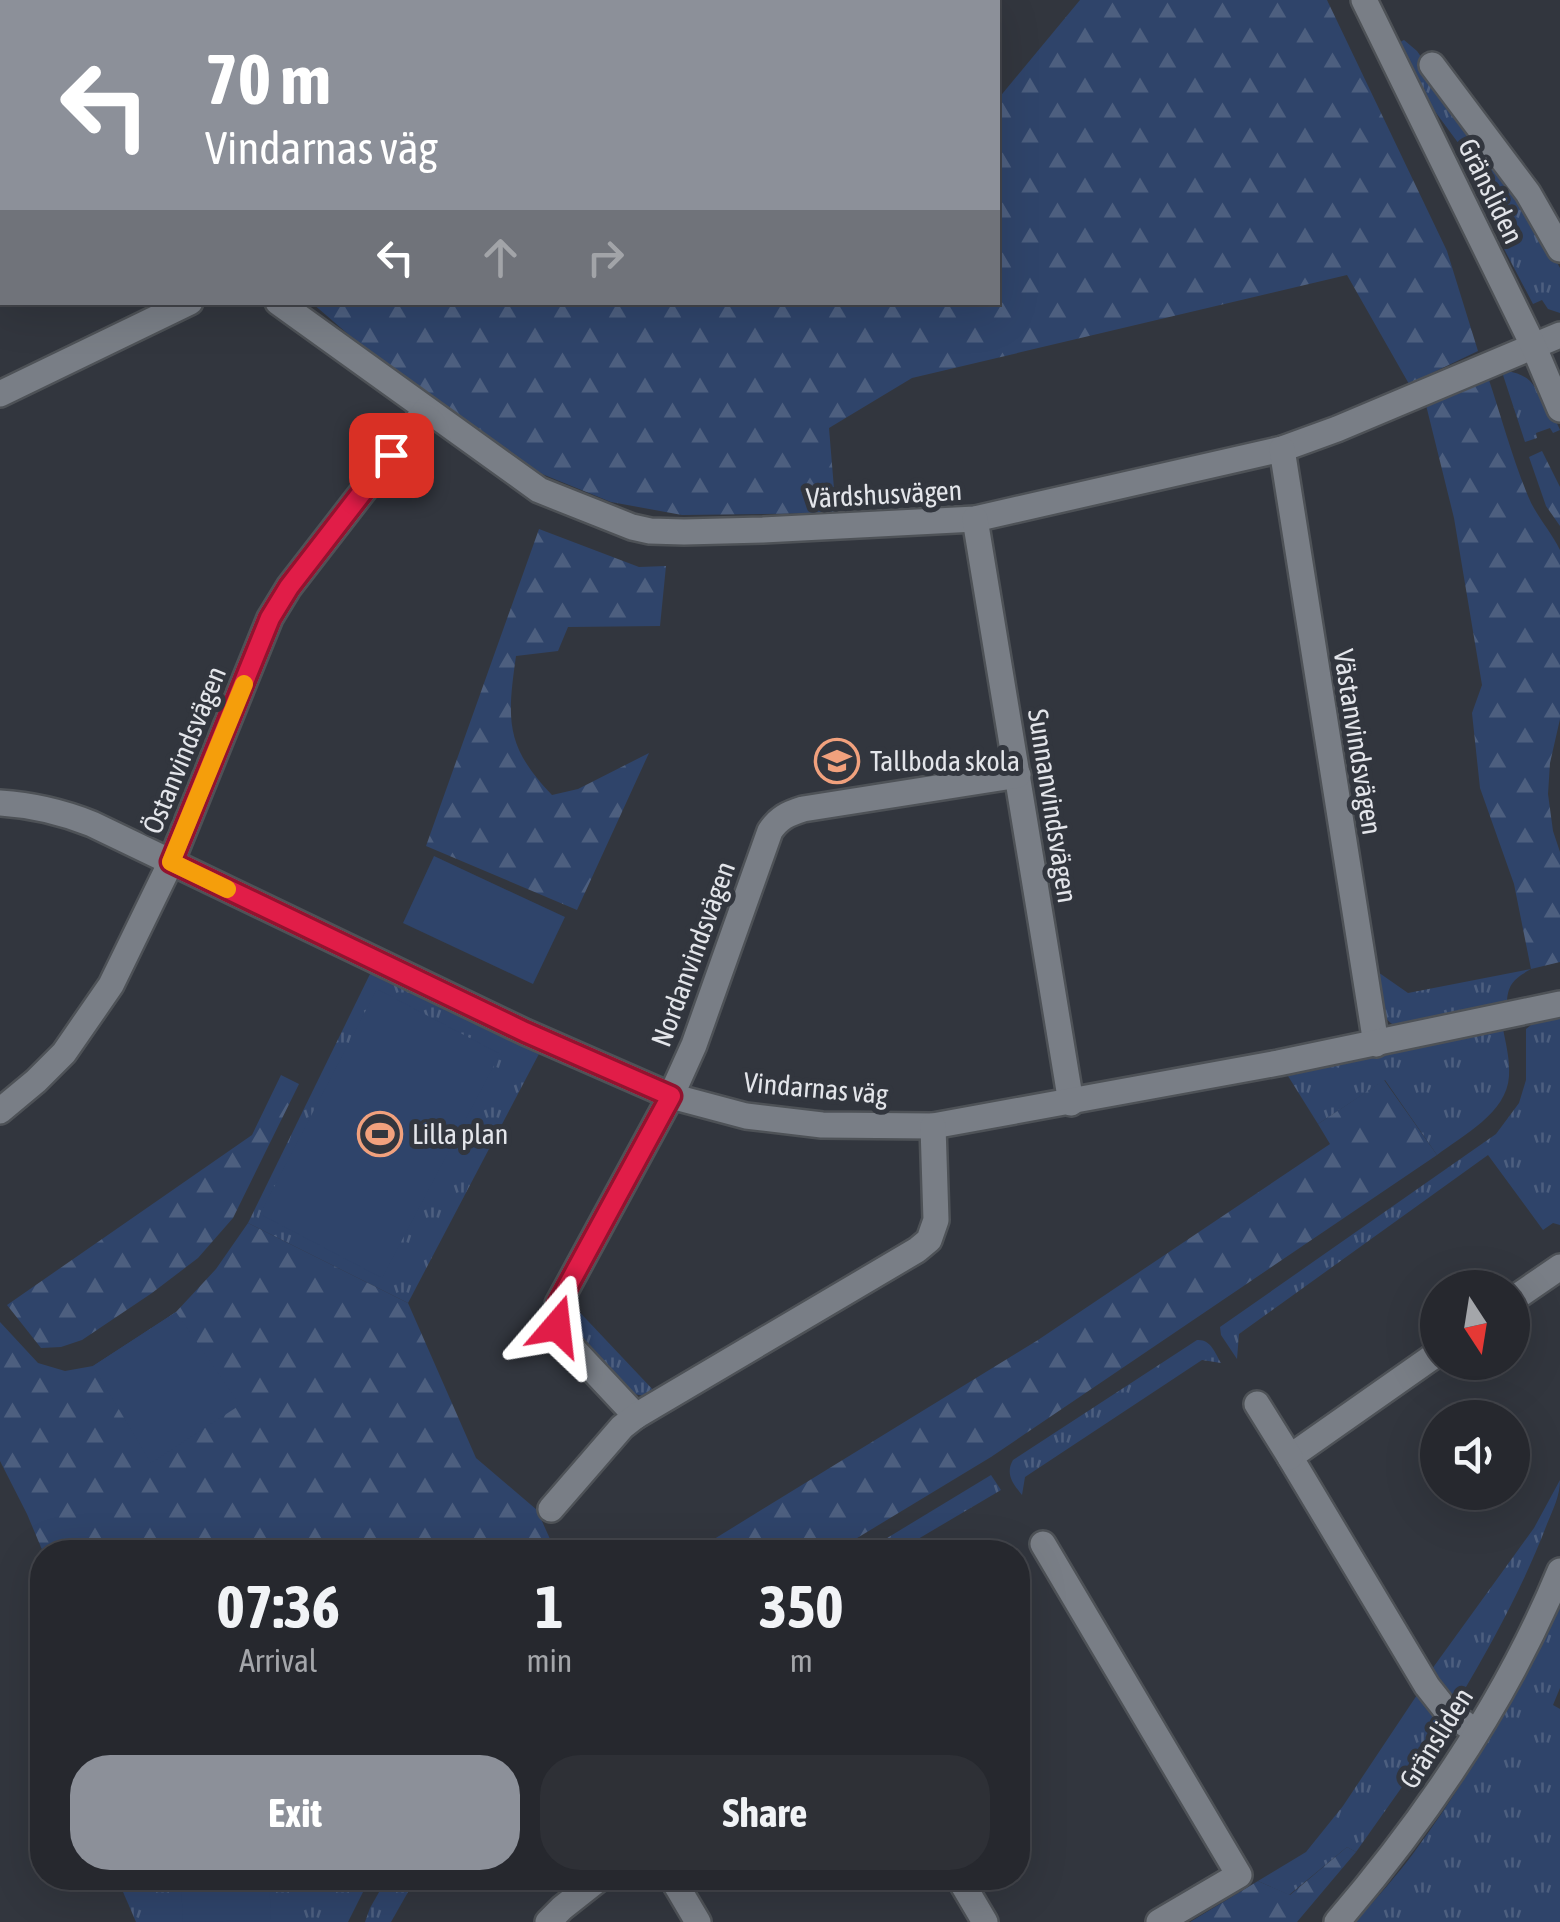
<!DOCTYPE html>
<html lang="en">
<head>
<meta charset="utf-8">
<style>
  :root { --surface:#26282e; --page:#2e3036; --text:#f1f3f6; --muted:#a4a6aa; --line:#42444a; --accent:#8c9099 }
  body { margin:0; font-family:"Asap Condensed",sans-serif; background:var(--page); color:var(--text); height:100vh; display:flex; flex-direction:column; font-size:38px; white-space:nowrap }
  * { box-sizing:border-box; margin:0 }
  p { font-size:32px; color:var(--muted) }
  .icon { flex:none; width:55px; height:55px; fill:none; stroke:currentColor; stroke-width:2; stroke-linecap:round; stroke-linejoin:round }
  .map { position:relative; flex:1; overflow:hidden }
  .details { position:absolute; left:30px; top:1540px; width:1000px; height:350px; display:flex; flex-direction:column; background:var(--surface); border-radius:40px; box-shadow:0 10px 40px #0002,0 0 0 2px var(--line) }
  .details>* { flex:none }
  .hud { position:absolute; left:0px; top:0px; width:1000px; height:305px; box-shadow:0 10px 40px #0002,0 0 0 2px var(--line); background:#8c9099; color:#fff; overflow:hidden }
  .needle { width:65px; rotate:168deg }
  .fabs { position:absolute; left:1420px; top:1270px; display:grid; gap:20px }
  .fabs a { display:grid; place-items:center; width:110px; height:110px; border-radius:50%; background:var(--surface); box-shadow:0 10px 40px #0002,0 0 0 2px var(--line); font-size:50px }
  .pin { position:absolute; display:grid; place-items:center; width:85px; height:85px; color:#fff; margin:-42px; border-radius:20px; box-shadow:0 5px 15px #0006 }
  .me { position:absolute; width:110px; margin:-55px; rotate:17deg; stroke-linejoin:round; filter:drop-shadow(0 0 8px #0008) }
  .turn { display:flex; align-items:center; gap:35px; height:210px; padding:0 40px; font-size:45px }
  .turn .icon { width:130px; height:130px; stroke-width:2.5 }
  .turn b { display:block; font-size:70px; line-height:85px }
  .lanes { display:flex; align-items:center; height:95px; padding:0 40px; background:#0003; justify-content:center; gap:50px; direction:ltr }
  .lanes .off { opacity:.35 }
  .eta { display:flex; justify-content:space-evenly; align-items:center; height:170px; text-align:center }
  .eta b { font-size:60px; font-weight:700; line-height:70px }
  .button { display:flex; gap:20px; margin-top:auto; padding:20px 40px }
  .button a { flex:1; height:115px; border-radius:40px; background:var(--accent); color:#fff; font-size:40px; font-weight:700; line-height:115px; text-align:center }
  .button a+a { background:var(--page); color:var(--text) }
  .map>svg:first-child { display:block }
  .grass { fill:url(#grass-tufts) }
  .forest { fill:url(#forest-firs) }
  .park { fill:#2f446a }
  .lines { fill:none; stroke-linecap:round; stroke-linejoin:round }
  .street-casing { stroke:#4e5257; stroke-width:30 }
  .secondary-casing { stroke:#4e5257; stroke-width:30 }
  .street { stroke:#797e86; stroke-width:25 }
  .secondary { stroke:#797e86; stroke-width:25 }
  .route-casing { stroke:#92132f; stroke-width:25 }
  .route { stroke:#e11d48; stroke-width:18 }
  .slow { stroke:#f59e0b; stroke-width:18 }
  .labels { text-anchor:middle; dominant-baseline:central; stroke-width:10; stroke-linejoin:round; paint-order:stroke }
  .street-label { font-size:28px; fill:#e3e5ea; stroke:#32363e }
  .poi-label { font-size:28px; fill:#e3e5ea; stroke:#32363e; text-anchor:start }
</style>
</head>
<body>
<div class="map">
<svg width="1560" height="1922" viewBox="0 0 1560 1922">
  <defs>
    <pattern id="grass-tufts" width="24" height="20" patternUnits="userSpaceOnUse" patternTransform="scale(2.5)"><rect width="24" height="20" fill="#2f446a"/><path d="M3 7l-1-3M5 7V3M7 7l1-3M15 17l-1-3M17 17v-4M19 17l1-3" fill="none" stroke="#4d5f7f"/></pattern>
    <pattern id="forest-firs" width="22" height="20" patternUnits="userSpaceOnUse" patternTransform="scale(2.5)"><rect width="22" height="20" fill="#2f446a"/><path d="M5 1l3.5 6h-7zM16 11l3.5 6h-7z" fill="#4d5f7f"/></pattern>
  </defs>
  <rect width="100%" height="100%" fill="#32363e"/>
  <!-- grass -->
  <g class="grass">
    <polygon points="1404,40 1417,51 1532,216 1560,268 1560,313 1548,309 1542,300 1533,304 1502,245 1486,192 1470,159 1431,106 1401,47 1400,42"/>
    <path d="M1508,371C1516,373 1524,375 1530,381C1536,387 1557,421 1560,430L1553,433L1550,428L1536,433L1537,438L1525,442L1502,372Z"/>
    <path d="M1531,969C1515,978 1507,984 1507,1004L1397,1027C1376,1017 1378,991 1375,970L1408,993Z"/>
    <polygon points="372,970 541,1050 408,1303 248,1223"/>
    <polygon points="1560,1015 1560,1225 1553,1223 1543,1230 1488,1155 1239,1334 1237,1359 1221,1335 1220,1327 1496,1134 1519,1103 1526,1080 1526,1029 1536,1021"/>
    <path d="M1503,1029C1506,1044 1510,1060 1509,1076C1507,1113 1463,1135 1437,1155L1385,1080L1318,1124L1288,1076Z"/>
    <polygon points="571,1303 656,1393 648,1397 630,1393 576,1336 570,1323"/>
    <path d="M1197,1340C1211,1339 1215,1353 1221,1363L1202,1360L1025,1477L1022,1495C1013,1484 1005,1474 1013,1460Z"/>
    <polygon points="991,1475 1001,1490 896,1552 864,1552"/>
    <path d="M1560,1480C1560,1496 1553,1509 1547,1524C1524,1585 1492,1643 1459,1699L1450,1694L1432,1669L1534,1528Z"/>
    <path d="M1560,1608V1688L1553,1705L1560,1709V1922H1356C1376,1898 1397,1876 1415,1851C1471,1775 1517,1692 1560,1608Z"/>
    <path d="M1417,1695C1424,1705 1440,1719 1443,1729L1356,1852L1347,1847L1289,1895L1258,1881L1306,1852L1343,1806Z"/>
    <polygon points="117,1878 370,1878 348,1922 136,1922"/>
    <polygon points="387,1878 416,1878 391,1922 365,1922 370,1908"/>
  </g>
  <!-- forest -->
  <g class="forest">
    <polygon points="1080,0 1327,0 1447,251 1478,351 1409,384 1347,275 912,378 829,428 836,513 682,515 611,502 542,474 429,404 312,303 998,302 998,99"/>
    <path d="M1488,377C1501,416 1512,457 1528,496C1536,516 1551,531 1560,550V719L1550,763L1548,794L1553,831L1560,852V962L1531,969L1514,884L1480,788L1472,713L1482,685L1454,518L1426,405Z"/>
    <polygon points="1542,451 1560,487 1560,526 1546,506 1529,457"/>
    <path d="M539,529L639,567L666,566L660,626L568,627L558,651L516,656C507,720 505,746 552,795L578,789L649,753L577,910L426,846Z"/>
    <polygon points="281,1075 299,1084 233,1218 198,1258 152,1293 82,1340 61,1347 41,1348 7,1305 252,1135"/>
    <polygon points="1384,1080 1437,1155 991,1457 834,1552 693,1552 1038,1340 1330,1144 1318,1124"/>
    <polygon points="248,1223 408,1303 476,1458 537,1510 550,1539 563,1552 43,1552 27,1514 0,1461 0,1322 38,1363 65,1371 93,1366 176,1312 216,1269"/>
    <polygon points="1347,1847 1356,1852 1297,1922 1190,1922 1258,1881 1290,1895"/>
  </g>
  <!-- park -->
  <g class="park">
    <polygon points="434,856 565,917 533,984 403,923"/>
    <polygon points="377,989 500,1054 382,1278 260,1214"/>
    <polygon points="176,1312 240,1405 151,1463 93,1366"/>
    <polygon points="269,1878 271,1920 183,1922 181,1883"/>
  </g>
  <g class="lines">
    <defs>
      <g id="street">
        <polyline points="136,0 137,2"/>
        <polyline points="279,0 280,2"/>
        <polyline points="97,2 105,0"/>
        <polyline points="436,2 441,0"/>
        <polyline points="0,37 2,36"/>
        <polyline points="1432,65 1528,193 1560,249"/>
        <polyline points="278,302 539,490 632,527 650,531 684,532 763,530 975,519 1282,449 1337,429 1560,335"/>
        <polyline points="0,394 190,302"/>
        <polyline points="1282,449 1376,1044"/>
        <polyline points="975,519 1071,1103"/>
        <path d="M0,803C33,805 62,812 92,824L525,1032L671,1096L746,1116L822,1125L933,1126L1278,1063L1560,1004"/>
        <polyline points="0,1111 36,1081 64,1053 111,985 171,862 270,618 289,587 426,410"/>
        <polyline points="1512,1300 1560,1267"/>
        <polyline points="1438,1353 1290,1457 1427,1686 1446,1710 1476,1732"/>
        <polyline points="1257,1404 1290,1457"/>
        <path d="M636,1416L563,1338L557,1326L558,1304L671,1096L694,1045L770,831C779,818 787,814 803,809L1018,775"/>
        <polyline points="551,1509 622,1427 636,1416 917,1250 929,1240 936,1220 933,1126"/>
        <polyline points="1043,1544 1239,1875 1159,1922"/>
        <polyline points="672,1878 698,1922"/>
        <polyline points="959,1878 985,1922"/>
        <polyline points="548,1922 562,1908 600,1878"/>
      </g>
      <g id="secondary">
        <polyline points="1364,0 1533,345 1560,409"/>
        <path d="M1337,1922C1427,1817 1507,1699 1560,1571"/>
      </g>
    </defs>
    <!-- street casing -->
    <use href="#street" class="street-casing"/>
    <!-- secondary casing -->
    <use href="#secondary" class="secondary-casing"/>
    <!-- street -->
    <use href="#street" class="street"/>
    <!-- secondary -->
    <use href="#secondary" class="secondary"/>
  </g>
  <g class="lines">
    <defs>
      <polyline id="route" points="391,455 289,587 270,618 171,862 525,1032 671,1096 558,1304 557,1326"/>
    </defs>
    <!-- route casing -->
    <use href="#route" class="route-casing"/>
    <!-- route -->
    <use href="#route" class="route"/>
    <!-- slow -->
    <polyline class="slow" points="227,889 171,862 244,684"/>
  </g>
  <!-- icons -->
  <defs>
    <symbol id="school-ring" viewBox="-11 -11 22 22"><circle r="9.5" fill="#32363e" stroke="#f1a17d" stroke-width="1.5"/><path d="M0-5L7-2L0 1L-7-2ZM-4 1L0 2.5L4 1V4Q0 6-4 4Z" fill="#f1a17d"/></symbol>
    <symbol id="stadium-ring" viewBox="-11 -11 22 22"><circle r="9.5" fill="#32363e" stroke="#f1a17d" stroke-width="1.5"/><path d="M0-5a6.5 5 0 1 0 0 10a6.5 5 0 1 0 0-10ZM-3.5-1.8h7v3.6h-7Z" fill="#f1a17d"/></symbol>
  </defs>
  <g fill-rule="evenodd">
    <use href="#school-ring" x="812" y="736" width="50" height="50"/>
    <use href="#stadium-ring" x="355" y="1109" width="50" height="50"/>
  </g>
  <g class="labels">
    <!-- street labels -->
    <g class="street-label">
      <text transform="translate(1491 191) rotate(64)">Gränsliden</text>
      <text transform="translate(884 494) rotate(-3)">Värdshusvägen</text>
      <text transform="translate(1358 742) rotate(81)">Västanvindsvägen</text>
      <text transform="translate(184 750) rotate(-68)">Östanvindsvägen</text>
      <text transform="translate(1053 806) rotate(81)">Sunnanvindsvägen</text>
      <text transform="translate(693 954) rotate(-70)">Nordanvindsvägen</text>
      <text transform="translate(816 1088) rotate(5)">Vindarnas väg</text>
      <text transform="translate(1436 1738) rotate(-58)">Gränsliden</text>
    </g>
    <!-- poi labels -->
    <g class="poi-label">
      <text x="870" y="761">Tallboda skola</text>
      <text x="412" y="1134">Lilla plan</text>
    </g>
  </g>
</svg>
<div class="fabs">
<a><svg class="needle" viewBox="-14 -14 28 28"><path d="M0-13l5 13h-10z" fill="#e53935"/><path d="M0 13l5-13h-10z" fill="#a4a6aa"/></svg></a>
<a><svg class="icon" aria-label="sound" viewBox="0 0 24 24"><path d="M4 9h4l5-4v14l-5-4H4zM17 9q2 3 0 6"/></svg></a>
</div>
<div class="pin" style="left:391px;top:455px;background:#d93025"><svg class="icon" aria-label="arrive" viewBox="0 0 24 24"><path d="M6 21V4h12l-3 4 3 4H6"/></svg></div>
<svg class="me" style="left:557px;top:1326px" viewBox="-20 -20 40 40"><path d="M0-17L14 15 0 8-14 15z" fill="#e11d48" stroke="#fff" stroke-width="4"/></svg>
<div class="hud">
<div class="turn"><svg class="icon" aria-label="left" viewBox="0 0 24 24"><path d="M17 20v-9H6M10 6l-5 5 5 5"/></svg><div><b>70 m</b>Vindarnas väg</div></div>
<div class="lanes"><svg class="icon" aria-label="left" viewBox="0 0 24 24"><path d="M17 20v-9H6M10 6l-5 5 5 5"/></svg><svg class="icon off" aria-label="ahead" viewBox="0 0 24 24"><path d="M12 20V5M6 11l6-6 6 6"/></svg><svg class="icon off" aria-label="right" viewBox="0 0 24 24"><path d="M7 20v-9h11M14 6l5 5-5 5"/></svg></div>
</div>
<section class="details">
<div class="eta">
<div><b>07:36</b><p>Arrival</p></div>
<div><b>1</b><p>min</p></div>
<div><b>350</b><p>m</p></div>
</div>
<div class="button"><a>Exit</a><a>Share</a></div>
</section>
</div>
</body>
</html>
